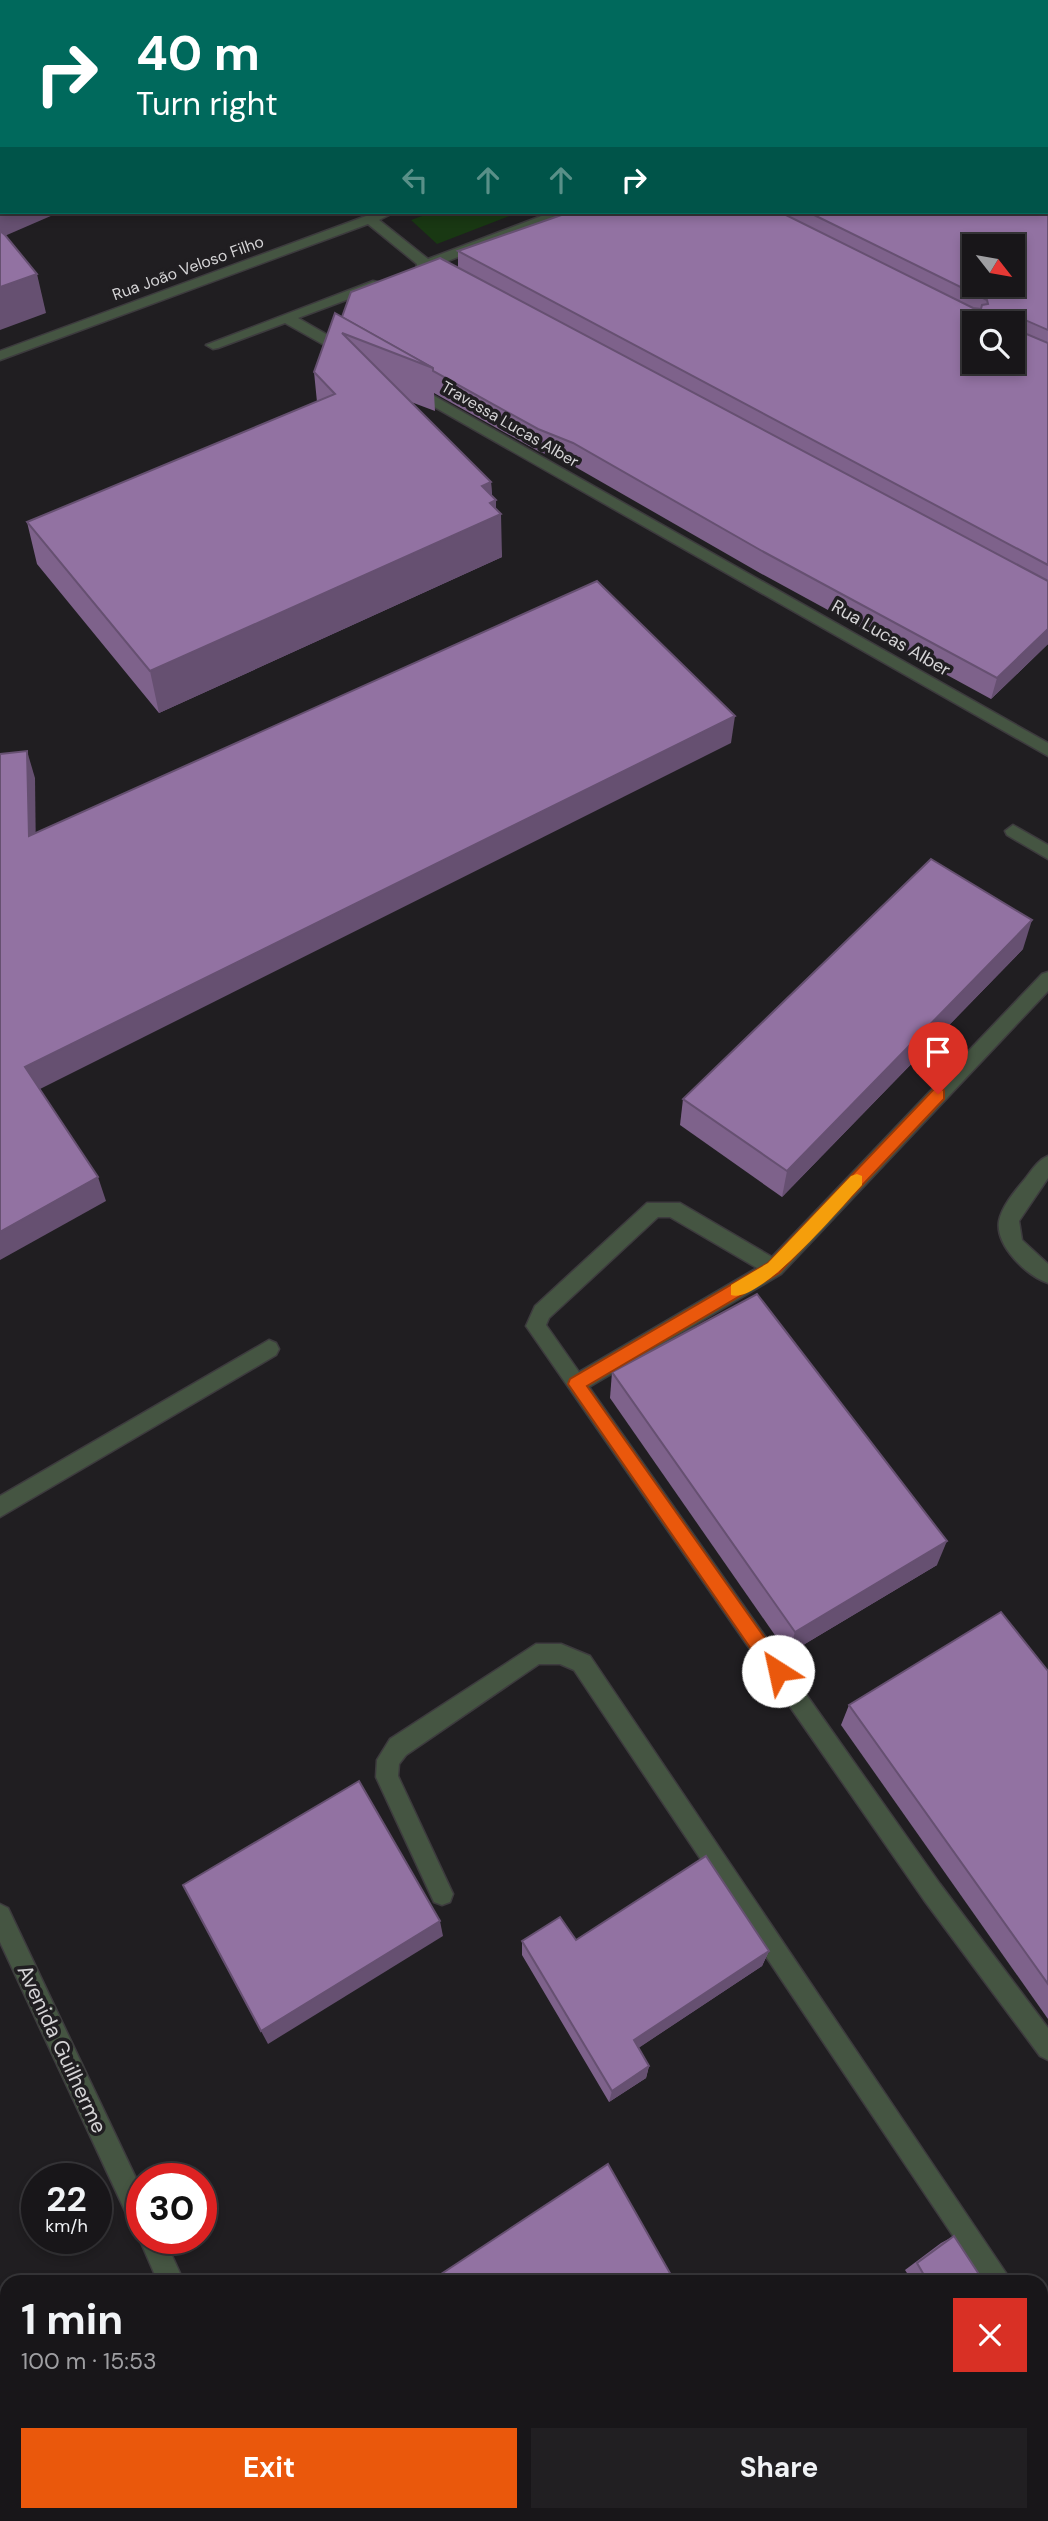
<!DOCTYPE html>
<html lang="en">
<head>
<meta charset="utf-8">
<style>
  :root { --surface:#181619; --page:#211f22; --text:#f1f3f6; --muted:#9f9fa2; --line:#363538; --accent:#ea580c }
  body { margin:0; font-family:"DM Sans",sans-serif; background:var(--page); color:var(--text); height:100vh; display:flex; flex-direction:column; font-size:26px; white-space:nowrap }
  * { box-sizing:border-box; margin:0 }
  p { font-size:23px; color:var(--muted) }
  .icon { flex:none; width:38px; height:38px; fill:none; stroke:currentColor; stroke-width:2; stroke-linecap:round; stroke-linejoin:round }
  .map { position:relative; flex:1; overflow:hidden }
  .side { position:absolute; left:0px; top:2275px; width:1048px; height:247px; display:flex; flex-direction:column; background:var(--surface); border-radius:21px 21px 0 0; box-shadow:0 4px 10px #0003,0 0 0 2px var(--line) }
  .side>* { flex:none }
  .top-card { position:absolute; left:0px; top:0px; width:1048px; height:214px; box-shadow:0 4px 10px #0003,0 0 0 2px var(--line); background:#00695c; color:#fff; overflow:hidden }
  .needle { width:46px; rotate:121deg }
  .controls { position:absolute; left:962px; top:234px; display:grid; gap:14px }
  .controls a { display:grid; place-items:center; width:63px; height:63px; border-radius:0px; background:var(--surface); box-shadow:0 4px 10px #0003,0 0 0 2px var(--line); font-size:35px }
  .speed { position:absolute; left:21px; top:2163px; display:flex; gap:14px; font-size:35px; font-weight:700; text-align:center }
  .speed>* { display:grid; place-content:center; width:91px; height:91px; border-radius:50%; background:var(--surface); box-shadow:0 4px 10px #0003,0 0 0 2px var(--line); line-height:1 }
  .speed small { font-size:18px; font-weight:400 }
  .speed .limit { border:10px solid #d22; background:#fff; color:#111 }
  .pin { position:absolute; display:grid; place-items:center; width:60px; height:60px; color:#fff; margin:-72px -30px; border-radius:50% 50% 50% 0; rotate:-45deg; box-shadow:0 0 7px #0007 }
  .pin .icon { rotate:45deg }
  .me { position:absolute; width:77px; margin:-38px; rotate:325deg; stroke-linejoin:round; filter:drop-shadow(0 0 5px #0008) }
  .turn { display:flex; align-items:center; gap:24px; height:147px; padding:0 21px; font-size:32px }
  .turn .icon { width:91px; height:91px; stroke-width:2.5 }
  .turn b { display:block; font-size:49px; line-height:60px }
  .lanes { display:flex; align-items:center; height:66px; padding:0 21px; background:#0003; justify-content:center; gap:35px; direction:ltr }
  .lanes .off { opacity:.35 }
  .round { display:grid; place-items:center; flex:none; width:74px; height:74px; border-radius:0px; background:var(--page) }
  .headline { display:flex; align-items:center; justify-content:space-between; height:119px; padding:0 21px }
  h1 { font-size:42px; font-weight:700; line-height:52px }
  .cta { display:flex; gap:14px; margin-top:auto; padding:14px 21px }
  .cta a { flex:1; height:80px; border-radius:0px; background:var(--accent); color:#fff; font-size:28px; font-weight:700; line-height:80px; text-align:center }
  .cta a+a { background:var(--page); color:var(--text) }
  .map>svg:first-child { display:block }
  .green { fill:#193813 }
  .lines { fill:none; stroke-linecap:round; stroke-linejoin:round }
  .service-casing { stroke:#3d3b3e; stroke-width:3 }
  .minor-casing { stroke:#3d3b3e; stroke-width:3 }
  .tertiary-casing { stroke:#3d3b3e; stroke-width:3 }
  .service { fill:#455542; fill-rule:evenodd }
  .minor { fill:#455542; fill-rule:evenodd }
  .tertiary { fill:#455542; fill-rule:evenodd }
  .wall { fill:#7e628b }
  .shaded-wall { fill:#665071 }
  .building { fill:#9272a2; stroke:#665071; stroke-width:2; fill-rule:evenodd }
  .route { fill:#ea580c; stroke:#983908; stroke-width:2 }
  .slow { fill:#f59e0b }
  .labels { text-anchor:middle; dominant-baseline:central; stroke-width:7; stroke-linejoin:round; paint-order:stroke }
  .far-street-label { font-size:16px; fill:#d5d4d6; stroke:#201e21 }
  .street-label { font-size:18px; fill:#d5d4d6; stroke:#201e21 }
  .near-street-label { font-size:21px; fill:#d5d4d6; stroke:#201e21 }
</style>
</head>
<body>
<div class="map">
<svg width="1048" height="2521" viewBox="0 0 1048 2521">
  <rect width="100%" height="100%" fill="#201e21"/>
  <!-- green -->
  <polygon class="green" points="433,212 520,212 437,244 411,220"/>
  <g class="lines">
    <defs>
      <polygon id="service" points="269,1340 276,1343 279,1349 276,1355 0,1517 0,1496"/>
      <g id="minor">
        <polygon points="937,0 953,0 936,2"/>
        <polygon points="1032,0 1045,0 1046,2 1033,2"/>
        <rect x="1046" y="19" width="2" height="8"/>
        <polygon points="377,212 395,212 379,220 428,259 552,212 570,212 438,265 454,276 447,280 426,270 416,270 417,264 368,224 0,360 0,351"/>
        <polygon points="373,281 378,282 378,288 298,318 352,349 352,355 342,355 285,323 218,348 213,349 206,345"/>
        <polygon points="413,384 1048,743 1048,756 408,392 406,389"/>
        <polygon points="1013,825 1048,845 1048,859 1007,835 1005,831"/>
        <path d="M1048,972V991L781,1274L589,1387L940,1884L1048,2028V2060L1040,2056L924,1900L526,1326L535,1306L647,1203H680L772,1257L1042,974ZM658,1217H670L757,1268L579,1372L546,1325L549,1318Z"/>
        <path d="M1048,1156V1178L1019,1221L1022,1240L1048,1264V1283C1027,1276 995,1246 999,1221C1002,1206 1015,1191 1025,1179C1032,1170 1038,1160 1048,1156Z"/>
        <polygon points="536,1644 561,1644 590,1656 1012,2282 984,2282 574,1670 560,1664 539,1664 406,1755 399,1764 398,1776 453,1894 450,1902 442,1905 434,1902 376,1777 377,1760 390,1739"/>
        <polygon points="1041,2332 1048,2335 1048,2368 1041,2365"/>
      </g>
      <g id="tertiary">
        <polygon points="0,1904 8,1908 142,2191 142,2238 164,2238 184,2282 158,2282 139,2238 141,2231 133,2228 0,1942"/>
        <polygon points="266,2515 293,2515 295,2521 268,2521"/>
      </g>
    </defs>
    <!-- service casing -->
    <use href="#service" class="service-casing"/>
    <!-- minor casing -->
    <use href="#minor" class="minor-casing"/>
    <!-- tertiary casing -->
    <use href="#tertiary" class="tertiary-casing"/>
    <!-- service -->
    <use href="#service" class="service"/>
    <!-- minor -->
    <use href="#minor" class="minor"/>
    <!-- tertiary -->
    <use href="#tertiary" class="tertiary"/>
  </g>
  <!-- wall -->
  <g class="wall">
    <polygon points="193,0 239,0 235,2 195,2"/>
    <polygon points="312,0 348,0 344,2 315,2"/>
    <polygon points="370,0 854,0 850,2 372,2"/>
    <polygon points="1048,27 1048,644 991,699 760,573 572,465 538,451 434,393 435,411 411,402 491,482 492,496 496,509 502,557 159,713 37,564 27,522 317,402 314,372 342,317 458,268 458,251 570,212 1046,212"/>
    <polygon points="1023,949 782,1197 680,1125 683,1099"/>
    <polygon points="612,1372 937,1565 788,1654 610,1398"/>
    <polygon points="1048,1671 1048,2019 841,1725 849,1705"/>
    <polygon points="576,1940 769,1951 762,1966 638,2048 649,2066 646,2078 609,2102 522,1955 522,1941"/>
    <polygon points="954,2236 984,2282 913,2282 905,2270 941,2243"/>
    <polygon points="636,2515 671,2515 681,2521 540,2521 630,2519"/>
    <polygon points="852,2515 919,2515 923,2521 856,2521"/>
  </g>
  <!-- shaded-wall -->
  <g class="shaded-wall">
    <polygon points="208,0 239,0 235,2 209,2"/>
    <polygon points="325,0 348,0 344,2 325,2"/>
    <polygon points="794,0 854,0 850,2 790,2"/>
    <polygon points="2,194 2,212 60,212 0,238 0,195"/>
    <polygon points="37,274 46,313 0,330 0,287"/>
    <polygon points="491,482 492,502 496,500 496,517 501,514 502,557 159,713 150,671"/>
    <polygon points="1048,629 1048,644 991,699 997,678"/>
    <polygon points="735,716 731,743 34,1092 25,1067"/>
    <polygon points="27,751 35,778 36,862 29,836"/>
    <polygon points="1032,920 1023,949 782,1197 787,1171"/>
    <polygon points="98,1177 106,1201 0,1260 0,1232"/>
    <polygon points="947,1541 937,1565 788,1654 795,1632"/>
    <polygon points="440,1921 443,1936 268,2044 261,2031"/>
    <polygon points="769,1951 762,1966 631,2053 634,2040"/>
    <polygon points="649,2066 646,2078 609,2102 612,2091"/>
    <polygon points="0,2417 7,2434 7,2481 0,2464"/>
    <polygon points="21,2515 40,2515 42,2521 23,2521"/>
  </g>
  <!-- building -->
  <g class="building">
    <polygon points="0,0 186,0 188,2 2,2 2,194 0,195"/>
    <polygon points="403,0 794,0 790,2 406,2"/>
    <path d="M1048,27V330L1016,316L1017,330L1048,343V565L458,251L570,212H780L973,308L981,309L982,305L988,304L987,300L808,212H1046V28ZM975,247H1013V285H975ZM975,324H1013V362H975Z"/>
    <polygon points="0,231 5,235 37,274 0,287"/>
    <polygon points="440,258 1048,581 1048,629 997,678 762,551 573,443 538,429 433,371 433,368 342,317 351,292"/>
    <polygon points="335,313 433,368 342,333 491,482 482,486 496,500 490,503 501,514 150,671 27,522 335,394 314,372"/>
    <polygon points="597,581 735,716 25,1067 98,1177 0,1232 0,754 27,751 29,836"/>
    <polygon points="931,859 1032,920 787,1171 683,1099"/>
    <polygon points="757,1294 947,1541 795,1632 612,1372"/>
    <polygon points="1001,1612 1048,1671 1048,1984 849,1705"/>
    <polygon points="359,1781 440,1921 261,2031 183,1885"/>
    <polygon points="706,1856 769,1951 634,2040 649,2066 612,2091 522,1941 560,1917 576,1940"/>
    <polygon points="608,2164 675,2282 429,2282"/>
    <polygon points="954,2236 984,2282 928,2282 917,2263"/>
    <polygon points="1041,2370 1048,2380 1048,2428 1041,2433"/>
    <polygon points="0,2464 7,2481 7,2515 21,2515 23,2521 0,2521"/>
    <polygon points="537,2515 628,2515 631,2521 641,2515 671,2515 680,2519 681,2521 540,2521"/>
    <polygon points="862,2515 919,2515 923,2521 866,2521"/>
  </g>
  <!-- route -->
  <polygon class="route" points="938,1088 944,1090 944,1099 779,1273 587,1386 784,1665 786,1671 784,1678 778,1680 771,1678 568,1384 570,1379 768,1263 933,1090"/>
  <!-- slow -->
  <path class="slow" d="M857,1174L862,1176V1185C842,1206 760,1305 731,1295V1285L768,1263L851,1176Z"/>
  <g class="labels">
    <!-- far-street labels -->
    <g class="far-street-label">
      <text transform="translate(188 268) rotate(-20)">Rua João Veloso Filho</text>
      <text transform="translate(510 424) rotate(30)">Travessa Lucas Alber</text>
    </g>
    <!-- street labels -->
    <g class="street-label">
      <text transform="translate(891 638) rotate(30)">Rua Lucas Alber</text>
    </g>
    <!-- near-street labels -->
    <g class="near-street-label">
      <text transform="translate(62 2049) rotate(65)">Avenida Guilherme</text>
    </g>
  </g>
</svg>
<div class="controls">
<a><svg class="needle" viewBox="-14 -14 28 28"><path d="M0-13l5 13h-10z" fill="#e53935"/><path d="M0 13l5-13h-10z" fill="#9f9fa2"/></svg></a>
<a><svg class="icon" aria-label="search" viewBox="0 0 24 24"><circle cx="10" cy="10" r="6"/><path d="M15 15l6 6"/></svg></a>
</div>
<div class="speed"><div>22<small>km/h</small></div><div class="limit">30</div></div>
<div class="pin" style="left:938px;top:1094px;background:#d93025"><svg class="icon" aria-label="arrive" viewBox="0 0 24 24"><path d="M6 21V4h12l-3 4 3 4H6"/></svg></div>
<svg class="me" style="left:778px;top:1671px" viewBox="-20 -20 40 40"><circle r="19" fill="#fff"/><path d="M0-13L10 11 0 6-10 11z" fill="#ea580c"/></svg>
<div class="top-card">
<div class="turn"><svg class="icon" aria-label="right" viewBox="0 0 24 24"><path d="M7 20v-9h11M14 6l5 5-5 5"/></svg><div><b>40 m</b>Turn right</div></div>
<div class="lanes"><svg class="icon off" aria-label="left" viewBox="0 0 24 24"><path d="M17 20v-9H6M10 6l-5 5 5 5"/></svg><svg class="icon off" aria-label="ahead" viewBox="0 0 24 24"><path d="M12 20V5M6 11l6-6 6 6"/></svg><svg class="icon off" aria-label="ahead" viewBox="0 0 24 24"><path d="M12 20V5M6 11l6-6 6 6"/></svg><svg class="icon" aria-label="right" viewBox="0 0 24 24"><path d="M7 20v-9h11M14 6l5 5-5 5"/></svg></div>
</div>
<section class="side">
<div class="headline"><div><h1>1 min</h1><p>100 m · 15:53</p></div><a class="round" style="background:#d93025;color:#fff"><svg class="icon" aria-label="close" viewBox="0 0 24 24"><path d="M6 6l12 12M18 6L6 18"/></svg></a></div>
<div class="cta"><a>Exit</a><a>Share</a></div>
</section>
</div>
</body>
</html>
